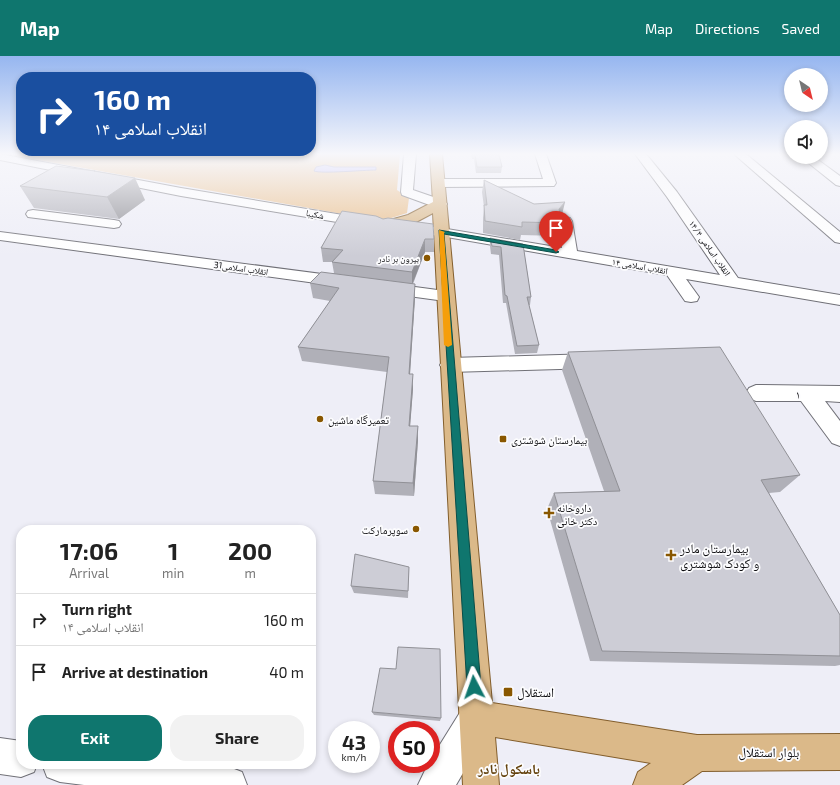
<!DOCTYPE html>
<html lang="en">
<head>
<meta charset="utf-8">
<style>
  :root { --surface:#fff; --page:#f2f2f2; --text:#222; --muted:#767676; --line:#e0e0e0; --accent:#0f766e }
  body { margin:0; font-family:"Exo 2","Noto Naskh Arabic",sans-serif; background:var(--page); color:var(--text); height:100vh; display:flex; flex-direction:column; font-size:15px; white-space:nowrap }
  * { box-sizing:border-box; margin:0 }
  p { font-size:13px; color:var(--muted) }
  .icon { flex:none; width:22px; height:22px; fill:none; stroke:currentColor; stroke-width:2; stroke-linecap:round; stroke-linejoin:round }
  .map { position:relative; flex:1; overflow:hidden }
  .drawer { position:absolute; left:16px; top:469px; width:300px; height:244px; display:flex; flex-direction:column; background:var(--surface); border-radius:16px; box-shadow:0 2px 6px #0003 }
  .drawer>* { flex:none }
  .hud { position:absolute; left:16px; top:16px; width:300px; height:84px; border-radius:16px; box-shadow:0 2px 6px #0003; background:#1a4fa0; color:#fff; overflow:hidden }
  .needle { width:26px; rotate:145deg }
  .buttons { position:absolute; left:784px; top:12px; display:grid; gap:8px }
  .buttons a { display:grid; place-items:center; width:44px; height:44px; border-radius:50%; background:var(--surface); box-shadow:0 2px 6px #0003; font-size:20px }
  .speed { position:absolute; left:328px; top:665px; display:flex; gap:8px; font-size:20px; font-weight:700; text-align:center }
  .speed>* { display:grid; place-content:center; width:52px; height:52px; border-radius:50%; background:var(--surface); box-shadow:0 2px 6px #0003; line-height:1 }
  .speed small { font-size:10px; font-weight:400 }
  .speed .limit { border:6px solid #d22; background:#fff; color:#111 }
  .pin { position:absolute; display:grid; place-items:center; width:34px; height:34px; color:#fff; margin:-41px -17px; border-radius:50% 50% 50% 0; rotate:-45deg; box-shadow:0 0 4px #0007 }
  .pin .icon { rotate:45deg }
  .me { position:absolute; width:44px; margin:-22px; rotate:356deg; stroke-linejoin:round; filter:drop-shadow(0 0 3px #0008) }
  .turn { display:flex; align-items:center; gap:14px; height:84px; padding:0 12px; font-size:18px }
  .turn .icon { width:52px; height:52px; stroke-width:2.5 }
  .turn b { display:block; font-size:28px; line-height:34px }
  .eta { display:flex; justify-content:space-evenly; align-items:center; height:68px; text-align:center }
  .eta b { font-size:24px; font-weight:700; line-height:28px }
  .button { display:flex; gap:8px; margin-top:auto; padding:8px 12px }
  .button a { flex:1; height:46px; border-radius:16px; background:var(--accent); color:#fff; font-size:16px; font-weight:700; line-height:46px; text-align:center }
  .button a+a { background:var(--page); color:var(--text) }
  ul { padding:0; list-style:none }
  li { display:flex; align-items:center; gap:12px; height:52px; padding:0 12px; border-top:1px solid var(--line) }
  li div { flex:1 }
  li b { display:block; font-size:15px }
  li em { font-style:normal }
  header { display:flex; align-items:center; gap:24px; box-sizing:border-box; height:56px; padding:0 20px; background:var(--accent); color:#fff }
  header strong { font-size:19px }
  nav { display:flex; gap:22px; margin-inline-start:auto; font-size:14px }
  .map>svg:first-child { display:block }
  .green { fill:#eabf8b }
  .water { fill:#bbb8fb; stroke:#8785b4 }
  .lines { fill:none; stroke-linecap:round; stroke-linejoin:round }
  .minor-casing { stroke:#707077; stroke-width:2 }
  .major-casing { stroke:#835e2c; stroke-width:2 }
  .minor { fill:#fff; fill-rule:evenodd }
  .major { fill:#dbb989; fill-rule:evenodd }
  .wall { fill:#b0b0b8 }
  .shaded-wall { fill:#909096 }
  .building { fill:#cdcdd6; stroke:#909096 }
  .route { fill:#0f766e; stroke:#0a4d48 }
  .slow { fill:#f59e0b }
  .poi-dot { fill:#895700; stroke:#fcfcfe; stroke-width:1.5 }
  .labels { text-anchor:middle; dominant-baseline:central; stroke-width:3.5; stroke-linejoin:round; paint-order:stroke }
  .far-street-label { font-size:9px; fill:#0d0d10; stroke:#fcfcfe }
  .far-poi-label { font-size:9px; fill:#0d0d10; stroke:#fcfcfe; text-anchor:end }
  .street-label { font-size:11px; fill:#0d0d10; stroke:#fcfcfe }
  .poi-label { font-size:11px; fill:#0d0d10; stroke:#fcfcfe; text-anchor:start }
  .near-poi-label { font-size:13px; fill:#0d0d10; stroke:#fcfcfe; text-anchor:start }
  .near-street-label { font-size:13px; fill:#0d0d10; stroke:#fcfcfe }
  .near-neighbourhood-label { font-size:14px; font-weight:bold; fill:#63410c; stroke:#fcfcfe }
</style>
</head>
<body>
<header>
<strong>Map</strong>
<nav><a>Map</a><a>Directions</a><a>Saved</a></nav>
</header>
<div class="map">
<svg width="840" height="729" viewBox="0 0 840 729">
  <rect width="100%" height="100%" fill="#eeeef7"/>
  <!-- green -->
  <polygon class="green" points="400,98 397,134 409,142 407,157 382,165 10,99"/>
  <!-- water -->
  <path class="water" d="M325,109L334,111H376V114C364,114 321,118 314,115L316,111Z"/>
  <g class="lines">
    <defs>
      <g id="minor">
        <polygon points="0,98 181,132 367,163 372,164 374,167 372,170 367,171 181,140 0,104"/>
        <polygon points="404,98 416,98 413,134 445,145 447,148 445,151 435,151 402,139 401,136"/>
        <polygon points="535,98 546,98 556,127 554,130 438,131 434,130 432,127 434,124 438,123 543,123"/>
        <polygon points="635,98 646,98 677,136 738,222 840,239 840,249 686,223 699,241 697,245 691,246 685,245 667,219 441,180 403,176 398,175 396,172 398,169 403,168 441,172 562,192 558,165 560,162 565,161 570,162 572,165 577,195 720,219 667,141"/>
        <polygon points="734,98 746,98 840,176 840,187 835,186"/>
        <polygon points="801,101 814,101 840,120 840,130 836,129"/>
        <polygon points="33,154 114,164 119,165 121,168 119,171 114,172 28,161 26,158 28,155"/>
        <polygon points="0,176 345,221 351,223 353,226 351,229 345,231 0,184"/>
        <polygon points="385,227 445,235 451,236 453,240 451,244 445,245 379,236 377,232 379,228"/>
        <polygon points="594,298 601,300 604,305 601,310 594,312 450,316 443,314 440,309 443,304 450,302"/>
        <polygon points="756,329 840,330 840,346 825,345 840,365 840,390 832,387 801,345 756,345 749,342 746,337 749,332"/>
        <polygon points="476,645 488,650 493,662 488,674 456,729 418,729 428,708 431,708 431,703 464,650"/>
        <polygon points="0,682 21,685 21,708 37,708 34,716 21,721 0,718"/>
        <polygon points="42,708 208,708 229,711 242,716 247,729 84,729 60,726 47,721"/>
      </g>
      <polygon id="major" points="430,98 442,98 492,647 697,679 840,678 840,714 702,715 682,729 633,729 638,716 651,707 495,681 499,729 463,729 433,157 418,165 384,174 379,173 377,170 379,167 408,159 433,146"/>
    </defs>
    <!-- minor casing -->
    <use href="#minor" class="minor-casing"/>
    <!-- major casing -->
    <use href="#major" class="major-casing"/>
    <!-- minor -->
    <use href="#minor" class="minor"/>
    <!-- major -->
    <use href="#major" class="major"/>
  </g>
  <!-- wall -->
  <g class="wall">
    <polygon points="471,98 499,98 502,111 501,117 476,117 474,103 472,103"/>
    <polygon points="95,115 96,116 145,144 119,163 34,152 20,130"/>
    <polygon points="484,124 534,148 562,159 561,160 562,167 559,180 521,179 520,184 483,177 483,162 484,151 482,136"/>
    <polygon points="342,155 434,183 434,196 425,196 413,228 415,242 410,318 413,333 410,370 418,370 418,384 414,440 375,438 373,425 387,316 302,305 298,291 330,245 313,242 310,227 334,217 332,206 323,206 321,192"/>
    <polygon points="490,182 523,188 531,241 530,249 529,249 539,289 537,297 515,298 506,247 503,247 499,199 491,198 490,190"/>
    <polygon points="568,296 800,419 780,436 769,437 840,559 840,609 835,610 590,605 547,453 554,437 604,435 562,314"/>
    <polygon points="409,511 408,542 354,537 351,530"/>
    <polygon points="372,656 441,662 440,665 374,659"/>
  </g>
  <!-- shaded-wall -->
  <g class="shaded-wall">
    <polygon points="135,122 145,144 119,163 107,141"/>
    <polygon points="565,146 562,159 557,165 559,153"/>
    <polygon points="425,183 425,196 412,229 412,216"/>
    <polygon points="415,228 415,242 409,333 409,318"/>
    <polygon points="413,318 413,333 409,384 409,370"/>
    <polygon points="418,370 418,384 414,440 413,427"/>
  </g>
  <!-- building -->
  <g class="building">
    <polygon points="475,98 499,98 502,111 477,111"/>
    <polygon points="56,110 95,115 94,115 135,122 107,141 20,130"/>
    <polygon points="484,124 534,148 565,146 559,153 562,167 522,166 522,171 485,165 484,149 487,149"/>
    <polygon points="342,155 376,160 383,163 388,162 433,168 434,183 425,183 412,216 332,206 343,194 321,192"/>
    <polygon points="490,182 523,188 531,241 527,241 539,289 517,290 507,240 505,239 501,191 492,190"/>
    <polygon points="321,216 415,228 409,318 413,318 409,370 418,370 413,427 373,425 389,301 298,291 339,232 310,227"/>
    <polygon points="720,291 800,419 761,424 840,559 840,600 602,595 554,437 620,435 568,296"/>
    <polygon points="355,498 409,511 408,535 351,530"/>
    <polygon points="398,591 440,593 441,662 372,656 380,612 396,613"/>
  </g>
  <!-- sky -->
  <linearGradient id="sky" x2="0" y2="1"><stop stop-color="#96b6f0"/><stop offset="0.49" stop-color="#f7f7fb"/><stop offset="1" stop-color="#f7f7fb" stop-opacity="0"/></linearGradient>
  <rect width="840" height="200" fill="url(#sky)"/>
  <!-- route -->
  <polygon class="route" points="439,174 556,194 559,196 556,197 444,178 481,631 479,635 474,637 469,635 467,631"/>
  <!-- slow -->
  <polygon class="slow" points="439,174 445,176 444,177 452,289 448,291 444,289"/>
  <!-- markers -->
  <g class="poi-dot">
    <circle cx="427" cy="202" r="4"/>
    <circle cx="320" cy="363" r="4"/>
    <rect x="499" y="379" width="8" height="8" rx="2"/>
    <path d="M547 451h4v4h4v4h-4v4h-4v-4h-4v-4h4z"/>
    <circle cx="416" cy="473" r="4"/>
    <path d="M669 493h4v4h4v4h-4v4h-4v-4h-4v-4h4z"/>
    <rect x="503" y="631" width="10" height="10" rx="2"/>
  </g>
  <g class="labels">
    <!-- far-street labels -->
    <g class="far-street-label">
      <text transform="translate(315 158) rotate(10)">شکیبا</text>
      <text transform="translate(710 192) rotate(55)">۱۴/۴ انقلاب اسلامی</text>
      <text transform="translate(640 210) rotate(10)">۱۴ انقلاب اسلامی</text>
      <text transform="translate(241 212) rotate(8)">31انقلاب اسلامی</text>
    </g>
    <!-- far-poi labels -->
    <g class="far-poi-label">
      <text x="419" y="202">بیرون بر نادر</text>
    </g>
    <!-- street labels -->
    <g class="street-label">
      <text transform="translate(798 338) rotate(1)">۱</text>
    </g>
    <!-- poi labels -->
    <g class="poi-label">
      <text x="328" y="363">تعمیرگاه ماشین</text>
      <text x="511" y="383">بیمارستان شوشتری</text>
      <text x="557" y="451">داروخانه<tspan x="557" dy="13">دکتر خانی</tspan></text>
      <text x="408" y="473" text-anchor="end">سوپرمارکت</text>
    </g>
    <!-- near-poi labels -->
    <g class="near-poi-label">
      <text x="680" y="492">بیمارستان مادر<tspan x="680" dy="15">و کودک شوشتری</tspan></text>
      <text x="517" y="636">استقلال</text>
    </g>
    <!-- near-street labels -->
    <g class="near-street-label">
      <text x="769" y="696">بلوار استقلال</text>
    </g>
    <!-- near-neighbourhood labels -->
    <g class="near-neighbourhood-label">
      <text x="509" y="712">باسکول نادر</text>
    </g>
  </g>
</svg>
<div class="buttons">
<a><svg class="needle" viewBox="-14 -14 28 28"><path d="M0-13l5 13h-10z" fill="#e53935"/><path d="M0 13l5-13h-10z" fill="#767676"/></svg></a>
<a><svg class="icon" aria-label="sound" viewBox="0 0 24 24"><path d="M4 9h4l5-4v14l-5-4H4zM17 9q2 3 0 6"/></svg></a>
</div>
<div class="speed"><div>43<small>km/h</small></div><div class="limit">50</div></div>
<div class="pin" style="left:556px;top:196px;background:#d93025"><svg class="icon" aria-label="arrive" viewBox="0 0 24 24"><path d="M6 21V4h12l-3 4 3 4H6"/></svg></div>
<svg class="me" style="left:474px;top:631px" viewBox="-20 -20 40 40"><path d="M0-17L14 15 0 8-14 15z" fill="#0f766e" stroke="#fff" stroke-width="4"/></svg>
<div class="hud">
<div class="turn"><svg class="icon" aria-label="right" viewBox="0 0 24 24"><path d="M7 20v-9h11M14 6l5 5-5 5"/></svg><div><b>160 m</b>۱۴ انقلاب اسلامی</div></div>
</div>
<section class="drawer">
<div class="eta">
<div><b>17:06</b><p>Arrival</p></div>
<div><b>1</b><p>min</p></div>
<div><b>200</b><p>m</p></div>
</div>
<ul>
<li><svg class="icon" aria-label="right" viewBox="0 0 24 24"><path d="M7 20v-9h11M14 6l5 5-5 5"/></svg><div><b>Turn right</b><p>۱۴ انقلاب اسلامی</p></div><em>160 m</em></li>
<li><svg class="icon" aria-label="arrive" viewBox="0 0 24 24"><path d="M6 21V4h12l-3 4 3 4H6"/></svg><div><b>Arrive at destination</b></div><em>40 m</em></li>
</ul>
<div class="button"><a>Exit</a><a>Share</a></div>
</section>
</div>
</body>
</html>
